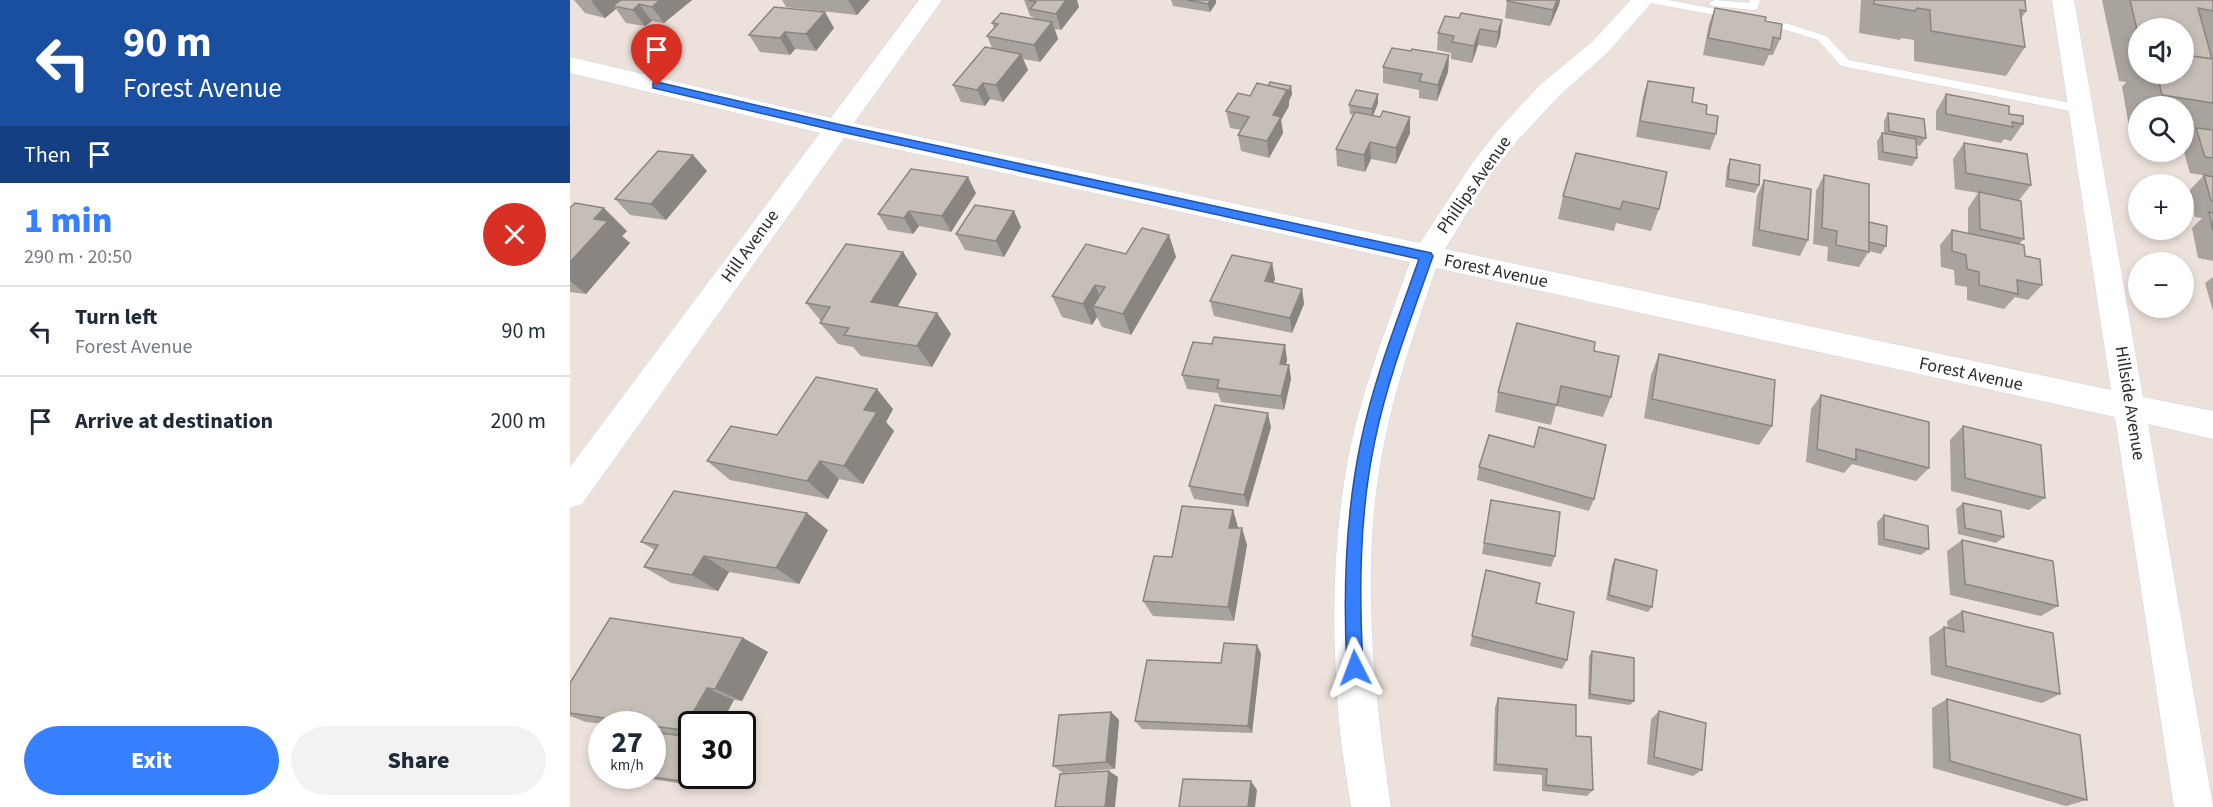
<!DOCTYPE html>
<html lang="en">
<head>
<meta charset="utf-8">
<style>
  :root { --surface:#fff; --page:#f2f2f3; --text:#1f2937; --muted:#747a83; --line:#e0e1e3; --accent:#367fff }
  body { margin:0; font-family:"Source Sans 3",sans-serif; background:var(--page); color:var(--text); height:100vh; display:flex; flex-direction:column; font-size:22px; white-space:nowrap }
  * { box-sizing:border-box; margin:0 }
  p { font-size:20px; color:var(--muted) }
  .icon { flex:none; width:33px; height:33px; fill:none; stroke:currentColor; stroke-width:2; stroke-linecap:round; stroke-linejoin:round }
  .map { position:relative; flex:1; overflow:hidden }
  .drawer { display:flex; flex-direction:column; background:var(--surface); width:570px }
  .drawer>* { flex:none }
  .top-card { background:#1a4fa0; color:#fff; overflow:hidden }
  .fabs { position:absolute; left:1558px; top:18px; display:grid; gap:12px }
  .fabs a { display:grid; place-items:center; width:66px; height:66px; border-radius:50%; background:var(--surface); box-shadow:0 3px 9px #0003; font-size:30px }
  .speed { position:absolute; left:18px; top:711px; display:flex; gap:12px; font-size:30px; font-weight:700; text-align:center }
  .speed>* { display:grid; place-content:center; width:78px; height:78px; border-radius:50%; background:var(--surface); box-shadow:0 3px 9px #0003; line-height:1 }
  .speed small { font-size:15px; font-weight:400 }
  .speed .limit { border:3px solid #111; border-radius:9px; background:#fff; color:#111 }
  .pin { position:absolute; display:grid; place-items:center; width:51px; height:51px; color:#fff; margin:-62px -26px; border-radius:50% 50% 50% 0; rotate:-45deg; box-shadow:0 0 6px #0007 }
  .pin .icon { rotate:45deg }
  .me { position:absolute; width:66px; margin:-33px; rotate:357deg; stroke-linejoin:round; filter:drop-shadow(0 0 4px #0008) }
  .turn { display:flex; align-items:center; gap:21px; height:126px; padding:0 24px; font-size:27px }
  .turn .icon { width:78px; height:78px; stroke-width:2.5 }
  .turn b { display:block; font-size:42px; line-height:51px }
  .then { display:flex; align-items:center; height:57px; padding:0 24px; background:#0003; gap:12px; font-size:22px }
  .round { display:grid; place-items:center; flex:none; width:63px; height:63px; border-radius:32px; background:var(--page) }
  .headline { display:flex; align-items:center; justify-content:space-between; height:102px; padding:0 24px }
  h1 { font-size:36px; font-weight:800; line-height:45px; color:var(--accent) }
  .cta { display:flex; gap:12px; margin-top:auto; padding:12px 24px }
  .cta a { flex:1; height:69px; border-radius:36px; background:var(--accent); color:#fff; font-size:24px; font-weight:800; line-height:69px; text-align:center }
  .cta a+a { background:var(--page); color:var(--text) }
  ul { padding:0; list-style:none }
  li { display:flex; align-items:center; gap:18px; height:90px; padding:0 24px; border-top:2px solid var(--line) }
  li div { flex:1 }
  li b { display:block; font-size:22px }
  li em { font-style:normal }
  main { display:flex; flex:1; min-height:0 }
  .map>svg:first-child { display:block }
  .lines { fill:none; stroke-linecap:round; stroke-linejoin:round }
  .lane-casing { stroke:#d0d7e4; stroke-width:1 }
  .street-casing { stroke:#d0d7e4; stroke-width:1 }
  .lane { fill:#fff; fill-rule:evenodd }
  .street { fill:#fff; fill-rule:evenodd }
  .wall { fill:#a9a39d; fill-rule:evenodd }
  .shaded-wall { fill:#898580 }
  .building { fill:#c4beb7; stroke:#898580; stroke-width:1.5 }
  .route { fill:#367fff; stroke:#2353a6; stroke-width:1.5 }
  .labels { text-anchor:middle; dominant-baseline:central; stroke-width:4.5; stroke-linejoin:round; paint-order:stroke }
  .street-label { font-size:18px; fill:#2a2a2a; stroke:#fff }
</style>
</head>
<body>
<main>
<section class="drawer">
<div class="top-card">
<div class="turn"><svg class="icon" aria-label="left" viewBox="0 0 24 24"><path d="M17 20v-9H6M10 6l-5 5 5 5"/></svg><div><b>90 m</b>Forest Avenue</div></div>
<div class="then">Then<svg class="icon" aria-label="arrive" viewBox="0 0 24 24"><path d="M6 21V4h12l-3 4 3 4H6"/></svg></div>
</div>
<div class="headline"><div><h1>1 min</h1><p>290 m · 20:50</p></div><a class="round" style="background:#d93025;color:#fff"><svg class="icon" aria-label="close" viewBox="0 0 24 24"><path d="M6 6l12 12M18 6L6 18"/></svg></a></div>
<ul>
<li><svg class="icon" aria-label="left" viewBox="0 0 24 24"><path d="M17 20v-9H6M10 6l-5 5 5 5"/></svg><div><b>Turn left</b><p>Forest Avenue</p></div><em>90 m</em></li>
<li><svg class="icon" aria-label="arrive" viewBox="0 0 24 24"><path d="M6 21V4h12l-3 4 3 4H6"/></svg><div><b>Arrive at destination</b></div><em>200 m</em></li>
</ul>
<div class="cta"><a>Exit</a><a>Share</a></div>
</section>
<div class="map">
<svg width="1643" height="807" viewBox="0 0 1643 807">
  <rect width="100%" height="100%" fill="#ede2db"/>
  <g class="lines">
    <defs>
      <g id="lane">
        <polygon points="1076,0 1098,0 1161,12 1166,15 1161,18 1081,3"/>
        <polygon points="1145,0 1179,3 1180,0 1190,0 1187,9 1183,10 1143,6 1138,3"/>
        <polygon points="1193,19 1219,24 1256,36 1279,60 1511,105 1517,109 1511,113 1271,66 1248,40 1213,29 1189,24 1188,22"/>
      </g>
      <path id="street" d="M349,0H372L284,123L850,243L903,162L930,128L971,84L1021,43L1061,0H1084L1037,53L989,96L948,140L921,174L875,249L1541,390L1482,0H1504L1573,397L1643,411V439L1578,424L1643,807H1604L1545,417L866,268C847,325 827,380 815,439C789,560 803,686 821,807H781C776,774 770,741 768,708C761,619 763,527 782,440C796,379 819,321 840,262L274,138L12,504L0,508V467L250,133L0,73V57L261,118Z"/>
    </defs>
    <!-- lane casing -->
    <use href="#lane" class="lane-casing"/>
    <!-- street casing -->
    <use href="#street" class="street-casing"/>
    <!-- lane -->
    <use href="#lane" class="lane"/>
    <!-- street -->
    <use href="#street" class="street"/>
  </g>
  <!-- wall -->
  <g class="wall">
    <polygon points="4,0 122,0 94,23 82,21 75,26 56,23 46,9 35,18 15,13"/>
    <polygon points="212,0 300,0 287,15 216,7"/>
    <polygon points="454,0 507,0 509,7 491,30 485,29 488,39 470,62 453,59 458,70 433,102 420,99 415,106 391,102 383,85 422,48 417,36 424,28 422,23 464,19 463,17 460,16"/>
    <polygon points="601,0 646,0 646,3 640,12 603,6"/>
    <polygon points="937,0 990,0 989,5 980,26 935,18"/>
    <polygon points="1291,0 1455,0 1456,11 1451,19 1455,47 1436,76 1344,61 1344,40 1331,38 1330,40 1289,33"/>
    <path d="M1532,0H1643V177L1620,173L1614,152V106H1569V133L1560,132L1552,87L1556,82L1549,81ZM1569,28L1614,74H1569Z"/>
    <polygon points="1145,8 1195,21 1210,39 1203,55 1199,55 1194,66 1133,55 1139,24"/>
    <polygon points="889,18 932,20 930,37 926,48 908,45 902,63 881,59 881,53 867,50 868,33"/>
    <polygon points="264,28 246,51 225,49 220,55 190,52 179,35"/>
    <polygon points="841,51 879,55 878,72 867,101 849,98 849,90 813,83 813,67"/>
    <polygon points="1078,81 1122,102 1136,114 1146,134 1140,150 1066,137 1073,97"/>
    <polygon points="698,86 721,86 722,94 719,101 719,106 711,120 713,133 699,158 671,151 668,135 671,130 660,128 656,111 680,96"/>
    <polygon points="808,94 808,103 803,116 810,117 840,117 840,133 826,164 801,159 795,172 767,166 766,149 783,115 780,114 779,105"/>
    <polygon points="1376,94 1439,114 1453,124 1441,141 1434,139 1431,143 1366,130 1366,111"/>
    <polygon points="1318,113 1356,138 1350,146 1346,145 1347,158 1342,166 1308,160 1307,141 1312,133 1314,133 1314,121"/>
    <polygon points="1394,143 1461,185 1449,200 1454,239 1449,244 1455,256 1472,285 1458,300 1445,297 1434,309 1397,300 1397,287 1385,285 1384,270 1371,267 1370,245 1382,230 1398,233 1398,208 1408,193 1385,189 1383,159"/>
    <polygon points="1006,153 1089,209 1081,231 1046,223 1044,231 988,219 993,196"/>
    <polygon points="123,155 137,171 96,220 60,215 45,199"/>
    <polygon points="1160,159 1189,185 1185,193 1155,187 1157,167"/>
    <polygon points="1254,175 1299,222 1316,246 1311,254 1299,251 1289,267 1257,261 1258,247 1243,244 1246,191"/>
    <polygon points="1634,175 1643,177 1643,261 1628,258 1622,228 1632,218 1625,217 1618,192"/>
    <polygon points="1194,180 1238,240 1230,256 1182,246 1187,196"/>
    <polygon points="406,193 381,232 349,226 343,234 318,230 308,214"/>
    <polygon points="0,208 57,231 52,236 60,243 16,294 0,292"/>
    <polygon points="444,211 451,227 434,257 395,250 386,234"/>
    <polygon points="599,235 606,257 561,335 532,327 527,317 522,325 492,317 482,296 556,254"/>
    <polygon points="333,252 347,274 327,307 367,313 381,334 362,367 291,356 283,347 268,344 250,323 251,321 236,303"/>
    <polygon points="702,263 705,279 703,283 732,289 734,304 722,333 644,316 640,301"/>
    <polygon points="1643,277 1643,311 1635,283"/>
    <polygon points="642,344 715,345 717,360 716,365 719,365 721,379 714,410 651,402 648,393 617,389 612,375"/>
    <polygon points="1024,351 1041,397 1033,417 986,406 981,425 925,412 928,392"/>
    <polygon points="1089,354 1202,426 1189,445 1074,418 1081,375"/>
    <polygon points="1251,395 1359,468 1346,481 1282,464 1274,473 1236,462 1241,409"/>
    <polygon points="323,409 316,422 324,431 293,484 269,479 258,499 160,480 137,461"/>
    <polygon points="1393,426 1475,498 1459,510 1381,491 1380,440"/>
    <polygon points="701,427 678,507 624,499 619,486"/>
    <polygon points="909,467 1024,499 1019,511 907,480"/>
    <polygon points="921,500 985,556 981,567 912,554"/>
    <polygon points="1393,503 1434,537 1426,543 1388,534 1386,509"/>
    <polygon points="663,510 668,528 677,545 664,621 583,616 573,601 602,557"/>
    <polygon points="1314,515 1359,549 1351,555 1308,545 1307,522"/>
    <polygon points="258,530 229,584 159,572 148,591 101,583 74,567 85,550 71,542"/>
    <polygon points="1392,540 1488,606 1471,616 1380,595 1377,551"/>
    <polygon points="1045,559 1082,607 1078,612 1036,600 1042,565"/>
    <polygon points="916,570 966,603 997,660 992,669 900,646"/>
    <polygon points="1392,611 1490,694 1472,703 1361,675 1359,637 1374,627 1378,628 1377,621"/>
    <polygon points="173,638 198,652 172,701 164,700 122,724 122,776 152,776 145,789 68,777 62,776 82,776 82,724 35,724 16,722 0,716 0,683"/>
    <polygon points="687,645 691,654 682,733 572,729 565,721 651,663"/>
    <polygon points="1022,651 1064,701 1060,705 1018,699 1019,656"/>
    <polygon points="928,698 1023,790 1017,796 972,791 972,775 923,771 925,707"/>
    <polygon points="1377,699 1517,800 1496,806 1363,768 1362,708"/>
    <polygon points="1089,711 1132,770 1123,776 1077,764 1081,719"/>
    <polygon points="541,712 549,720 545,769 493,773 483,766"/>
  </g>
  <!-- shaded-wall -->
  <g class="shaded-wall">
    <polygon points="23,0 57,0 43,6 46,9 35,18 21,1"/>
    <polygon points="90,0 122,0 94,23 82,7"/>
    <polygon points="278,0 300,0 287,15"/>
    <polygon points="493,0 507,0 509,7 491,30 486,14"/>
    <polygon points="641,0 646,0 646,3 640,12 638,4"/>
    <polygon points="987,0 990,0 989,5 980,26 983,10"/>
    <polygon points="69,4 82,21 75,26 63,10"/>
    <polygon points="255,12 264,28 246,51 236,34"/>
    <polygon points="932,20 930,37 926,48 928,32"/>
    <polygon points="482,22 488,39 470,62 464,45"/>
    <polygon points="910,29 908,45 902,63 904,46"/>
    <polygon points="215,32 225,49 220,55 210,38"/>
    <polygon points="451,54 458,70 433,102 426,85"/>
    <polygon points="879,55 878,72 867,101 868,85"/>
    <polygon points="413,83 420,99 415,106 407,90"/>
    <polygon points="721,86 722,94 719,101 719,106 711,120 713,133 699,158 697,141 703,115 717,90"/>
    <polygon points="808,94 808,103 802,118 802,109"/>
    <polygon points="840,117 840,133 826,164 826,148"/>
    <polygon points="800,142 801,159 795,172 794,155"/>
    <polygon points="123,155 137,171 96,220 81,204"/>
    <polygon points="398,177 406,193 381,232 372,216"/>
    <polygon points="34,208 57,231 52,236 60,243 16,294 0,281 0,262 24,219"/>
    <polygon points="339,211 349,226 343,234 334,218"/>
    <polygon points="444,211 451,227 434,257 426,241"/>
    <polygon points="599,235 606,257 561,335 553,314"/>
    <polygon points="333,252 347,274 317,324 301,302"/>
    <polygon points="702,263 705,279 697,296 695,281"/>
    <polygon points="525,285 534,306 523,306 527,317 522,325 513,304"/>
    <polygon points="732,289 734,304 722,333 720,318"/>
    <polygon points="367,313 381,334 362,367 347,346"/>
    <polygon points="715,345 717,360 712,378 710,364"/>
    <polygon points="719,365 721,379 714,410 711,396"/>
    <polygon points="307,389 323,409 316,422 324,431 293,484 274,466 294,410"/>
    <polygon points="698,413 701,427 678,507 674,495"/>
    <polygon points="250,461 269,479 258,499 237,481"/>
    <polygon points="663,510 668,527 665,544 659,528"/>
    <polygon points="237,513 258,530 229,584 206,568"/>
    <polygon points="672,528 677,545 664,621 658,607"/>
    <polygon points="134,556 159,572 148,591 122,575"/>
    <polygon points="173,638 198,652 172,701 145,689"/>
    <polygon points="687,645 691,654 682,733 678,726"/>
    <polygon points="137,688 164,700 151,724 122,724 122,733 113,730"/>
    <polygon points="541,712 549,720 545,769 536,762"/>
    <polygon points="539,771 548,777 545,807 535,807"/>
    <polygon points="128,776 152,776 145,789 124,783"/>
    <polygon points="681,781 687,790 685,807 678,807"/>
  </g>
  <!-- building -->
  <g class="building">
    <polygon points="51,0 90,0 82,7 69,4 63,10 43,6"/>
    <polygon points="457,0 496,0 486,14 460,9 466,2"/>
    <polygon points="617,0 641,0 638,4"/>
    <polygon points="937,0 987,0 983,10 937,1"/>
    <polygon points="1304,0 1455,0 1456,11 1450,10 1455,47 1361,31 1360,10 1347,8 1345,11 1304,4"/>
    <polygon points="1560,0 1643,0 1643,11 1628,8 1642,59 1614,55 1614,28 1569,28 1569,38"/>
    <polygon points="204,7 255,12 236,34 215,32 210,38 179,35"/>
    <polygon points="1145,8 1196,17 1195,21 1212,24 1210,39 1203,37 1201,50 1138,38"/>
    <polygon points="431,13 482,22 464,45 417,36 428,24 422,23"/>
    <polygon points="891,13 932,20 928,32 910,29 904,46 882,42 884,36 868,33 875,16 889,18"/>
    <polygon points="415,47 451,54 426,85 413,83 407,90 383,85"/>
    <polygon points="822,48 841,51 842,49 879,55 868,85 849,81 852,74 813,67"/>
    <polygon points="1614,55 1643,59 1643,103 1592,95 1587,74 1614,74"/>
    <polygon points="1078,81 1124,88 1122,102 1137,105 1136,114 1148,116 1146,134 1070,121"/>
    <polygon points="700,82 721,86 718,92 717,90 698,86"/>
    <polygon points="687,83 717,90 703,115 711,117 697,141 668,135 679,117 656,111 668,93 680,96"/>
    <polygon points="786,90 808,94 802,109 779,105"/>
    <polygon points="1376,94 1439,106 1439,114 1453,116 1453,124 1442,122 1443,127 1376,114"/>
    <polygon points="813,111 840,117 826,148 800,142 794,155 766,149 785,112 810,117"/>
    <polygon points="1318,113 1354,119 1356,138 1319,131"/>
    <polygon points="1626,128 1643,130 1643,158 1635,157"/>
    <polygon points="1312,133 1346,139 1347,158 1313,152"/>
    <polygon points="1394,143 1457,154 1461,185 1396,173"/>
    <polygon points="88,151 123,155 81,204 45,199"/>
    <polygon points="1006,153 1097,172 1089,209 1053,201 1050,209 993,196"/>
    <polygon points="1160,159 1190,165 1189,185 1158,179"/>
    <polygon points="341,169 398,177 372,216 339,211 334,218 308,214"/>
    <polygon points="1254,175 1299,184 1299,252 1266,245 1267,231 1252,228"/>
    <polygon points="1634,175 1643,177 1643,201 1641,201"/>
    <polygon points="1194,180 1241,189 1238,240 1189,230"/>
    <polygon points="1409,192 1451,201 1454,239 1410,229"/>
    <polygon points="5,203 34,208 24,219 38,221 0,262 0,208"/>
    <polygon points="405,205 444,211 426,241 386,234"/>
    <polygon points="1639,212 1643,213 1643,231"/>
    <polygon points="1299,222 1317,226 1316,246 1299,242"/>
    <polygon points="572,228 599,235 553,314 523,306 535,287 525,285 513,304 482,296 516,244 556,254"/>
    <polygon points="1382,230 1454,245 1455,256 1470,259 1472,285 1447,280 1448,294 1409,285 1409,272 1397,269 1396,255 1382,251"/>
    <polygon points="276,244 333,252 301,302 367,313 347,346 274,335 279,328 250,323 260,307 236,303"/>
    <polygon points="662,255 702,263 695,281 732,289 720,318 640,301"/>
    <polygon points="947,323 1025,342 1024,351 1049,356 1041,397 991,386 987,405 928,392"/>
    <polygon points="644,337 715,345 710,364 719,365 711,396 647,388 649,380 612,375 623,342 642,344"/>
    <polygon points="1089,354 1205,380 1202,426 1082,399"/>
    <polygon points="246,377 307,389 294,410 307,412 274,466 250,461 237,481 137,461 161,426 207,435"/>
    <polygon points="1251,395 1359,422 1359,468 1286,449 1286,460 1247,449"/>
    <polygon points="645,405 698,413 674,495 619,486"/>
    <polygon points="1393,426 1471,445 1475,498 1395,478"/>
    <polygon points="969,427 1036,445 1024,499 909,467 919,435 964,447"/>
    <polygon points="104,491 237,513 206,568 134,556 122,575 74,567 88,545 71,542"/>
    <polygon points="921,500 990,512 985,556 914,543"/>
    <polygon points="1393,503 1431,511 1434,537 1395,528"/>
    <polygon points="612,506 663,510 659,528 672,528 658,607 573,601 584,556 602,557"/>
    <polygon points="1314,515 1358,526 1359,549 1314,539"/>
    <polygon points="1392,540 1483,561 1488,606 1395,584"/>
    <polygon points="1045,559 1087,570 1082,607 1039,595"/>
    <polygon points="916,570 970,583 966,603 1004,612 997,660 902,636"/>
    <polygon points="1392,611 1483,633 1490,694 1376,666 1374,627 1394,632"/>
    <polygon points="40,618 173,638 145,689 137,688 113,730 82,726 82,724 75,724 0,713 0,683"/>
    <polygon points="654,643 687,645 678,726 565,721 577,660 651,663"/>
    <polygon points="1022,651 1064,658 1064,701 1020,694"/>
    <polygon points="928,698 1006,705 1006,736 1021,737 1023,790 976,785 977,769 926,764"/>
    <polygon points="1377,699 1510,735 1517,800 1380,761"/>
    <polygon points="1089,711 1136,723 1132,770 1084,757"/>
    <polygon points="541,712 536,762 483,766 489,715"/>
    <polygon points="82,732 122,737 122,776 128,776 124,783 76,776 82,776"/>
    <polygon points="539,771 535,807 485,807 490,774"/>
    <polygon points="613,779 681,781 678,807 609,807"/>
  </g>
  <!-- route -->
  <path class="route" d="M87,82L267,124L861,253L863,256C842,316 818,377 805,440C789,515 789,592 793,668L790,674L785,676L779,674L777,668C773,592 775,516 791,441C804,378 828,319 849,259L267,131L83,88V83Z"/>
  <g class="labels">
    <!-- street labels -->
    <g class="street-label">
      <text transform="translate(904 185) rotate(-55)">Phillips Avenue</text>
      <text transform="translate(180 246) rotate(-54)">Hill Avenue</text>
      <text transform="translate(926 271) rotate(12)">Forest Avenue</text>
      <text transform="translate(1401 374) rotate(12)">Forest Avenue</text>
      <text transform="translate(1560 403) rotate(81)">Hillside Avenue</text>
    </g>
  </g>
</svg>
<div class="fabs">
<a><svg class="icon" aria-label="sound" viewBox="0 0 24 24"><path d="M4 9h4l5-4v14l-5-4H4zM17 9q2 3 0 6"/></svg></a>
<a><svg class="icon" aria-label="search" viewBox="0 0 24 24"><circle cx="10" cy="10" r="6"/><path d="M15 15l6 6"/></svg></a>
<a>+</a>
<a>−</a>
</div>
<div class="speed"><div>27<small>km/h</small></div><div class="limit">30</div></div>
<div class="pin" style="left:87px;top:86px;background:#d93025"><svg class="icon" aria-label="arrive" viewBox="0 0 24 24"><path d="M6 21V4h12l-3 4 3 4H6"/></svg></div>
<svg class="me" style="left:785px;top:668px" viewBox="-20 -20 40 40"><path d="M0-17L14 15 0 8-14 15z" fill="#367fff" stroke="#fff" stroke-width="4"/></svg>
</div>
</main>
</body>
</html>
